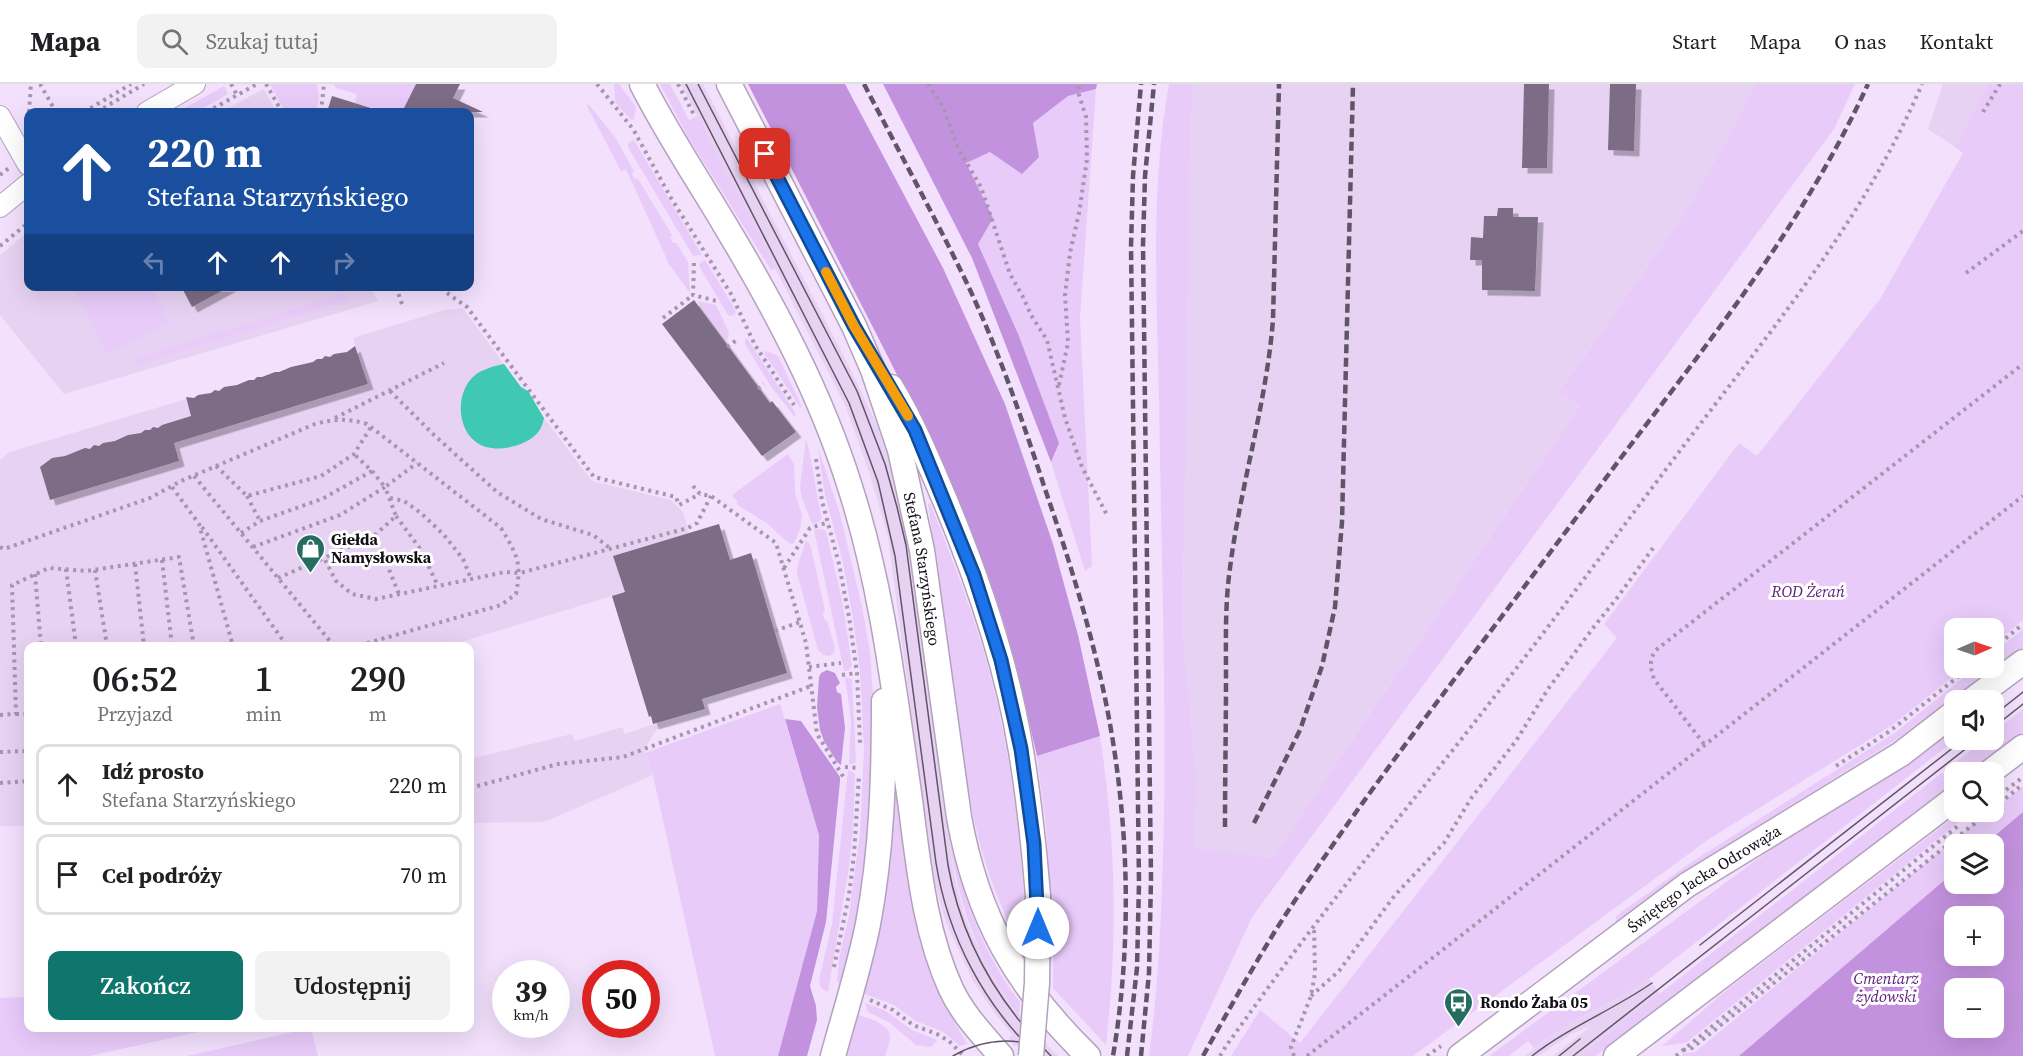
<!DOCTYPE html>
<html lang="pl">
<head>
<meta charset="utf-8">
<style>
  :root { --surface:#fff; --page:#f2f2f2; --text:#202124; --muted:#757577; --line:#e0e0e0; --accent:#0f766e }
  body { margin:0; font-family:"Source Serif 4",serif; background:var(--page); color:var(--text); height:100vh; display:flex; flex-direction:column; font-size:22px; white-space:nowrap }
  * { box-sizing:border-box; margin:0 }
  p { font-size:20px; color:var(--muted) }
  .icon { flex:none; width:33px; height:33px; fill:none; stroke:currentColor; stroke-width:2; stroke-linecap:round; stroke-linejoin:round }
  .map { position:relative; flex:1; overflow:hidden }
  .panel { position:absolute; left:24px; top:558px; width:450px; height:390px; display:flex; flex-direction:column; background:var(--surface); border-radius:12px; box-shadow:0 6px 24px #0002 }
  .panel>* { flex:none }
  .guide { position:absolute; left:24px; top:24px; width:450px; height:183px; border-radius:12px; box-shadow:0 6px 24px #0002; background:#1a4fa0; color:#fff; overflow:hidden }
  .needle { width:39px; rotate:88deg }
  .fabs { position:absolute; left:1944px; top:534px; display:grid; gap:12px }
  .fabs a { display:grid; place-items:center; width:60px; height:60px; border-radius:12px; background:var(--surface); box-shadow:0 6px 24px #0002; font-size:30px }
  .speed { position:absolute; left:492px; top:876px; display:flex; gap:12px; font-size:30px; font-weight:700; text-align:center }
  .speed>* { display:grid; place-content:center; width:78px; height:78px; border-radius:50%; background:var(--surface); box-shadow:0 6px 24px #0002; line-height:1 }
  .speed small { font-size:15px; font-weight:400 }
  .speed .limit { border:9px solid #d22; background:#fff; color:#111 }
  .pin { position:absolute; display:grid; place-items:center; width:51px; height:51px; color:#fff; margin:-26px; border-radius:12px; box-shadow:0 3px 9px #0006 }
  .me { position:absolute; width:66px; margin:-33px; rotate:0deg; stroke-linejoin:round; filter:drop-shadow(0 0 4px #0008) }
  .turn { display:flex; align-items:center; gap:21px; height:126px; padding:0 24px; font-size:27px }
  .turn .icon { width:78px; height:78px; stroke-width:2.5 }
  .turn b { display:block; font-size:42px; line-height:51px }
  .lanes { display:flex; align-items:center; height:57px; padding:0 24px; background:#0003; justify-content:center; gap:30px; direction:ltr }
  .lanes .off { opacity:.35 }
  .eta { display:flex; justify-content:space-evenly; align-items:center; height:102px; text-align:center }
  .eta b { font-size:36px; font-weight:600; line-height:42px }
  .action { display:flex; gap:12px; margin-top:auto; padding:12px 24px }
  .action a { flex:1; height:69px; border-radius:12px; background:var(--accent); color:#fff; font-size:24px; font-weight:600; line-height:69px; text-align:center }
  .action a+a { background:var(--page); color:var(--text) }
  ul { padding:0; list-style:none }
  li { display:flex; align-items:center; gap:18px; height:81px; margin:0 12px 9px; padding:0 12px; border:3px solid var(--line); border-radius:12px }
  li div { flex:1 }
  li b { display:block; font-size:22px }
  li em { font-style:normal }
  header { display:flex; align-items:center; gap:36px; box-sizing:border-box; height:84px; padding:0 30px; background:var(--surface); border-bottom:2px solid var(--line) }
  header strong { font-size:28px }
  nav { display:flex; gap:33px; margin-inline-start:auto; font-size:21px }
  .search { width:420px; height:54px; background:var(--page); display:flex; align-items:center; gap:15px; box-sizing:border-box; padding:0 21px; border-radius:12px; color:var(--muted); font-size:22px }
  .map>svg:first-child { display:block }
  .built { fill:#e8d2f4 }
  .green { fill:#e9cbfa; fill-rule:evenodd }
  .forest { fill:#c392de; fill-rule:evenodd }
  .water { fill:#3fc8b4 }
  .building { fill:#7c6c85; filter:url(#shadow) }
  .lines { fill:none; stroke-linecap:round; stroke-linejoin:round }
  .minor-casing { stroke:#b3a2bd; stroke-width:22 }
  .major-casing { stroke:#b3a2bd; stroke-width:27 }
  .path { stroke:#a497ad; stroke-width:4; stroke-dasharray:3 4.5; stroke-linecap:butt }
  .minor { stroke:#fff; stroke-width:20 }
  .major { stroke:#fff; stroke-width:24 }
  .tram { stroke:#605566; stroke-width:1.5 }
  .rail { stroke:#605566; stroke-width:4.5; stroke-dasharray:9 4.5; stroke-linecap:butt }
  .major-bridge-casing { stroke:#b3a2bd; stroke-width:27; stroke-linecap:butt }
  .major-bridge { stroke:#fff; stroke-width:24 }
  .route-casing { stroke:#114b97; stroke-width:15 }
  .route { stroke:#1a73e8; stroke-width:10 }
  .slow { stroke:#f59e0b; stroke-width:10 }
  .labels { text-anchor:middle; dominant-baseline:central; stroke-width:6; stroke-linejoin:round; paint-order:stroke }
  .poi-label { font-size:16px; font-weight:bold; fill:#130d17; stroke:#fff; text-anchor:start }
  .street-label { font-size:16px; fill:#130d17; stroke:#fff }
  .park-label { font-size:16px; font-style:italic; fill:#5e207a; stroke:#fff }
</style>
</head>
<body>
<header>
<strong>Mapa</strong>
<div class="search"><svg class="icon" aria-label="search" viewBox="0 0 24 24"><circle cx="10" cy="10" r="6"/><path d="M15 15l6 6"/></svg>Szukaj tutaj</div>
<nav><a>Start</a><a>Mapa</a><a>O nas</a><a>Kontakt</a></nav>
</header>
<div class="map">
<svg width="2023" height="972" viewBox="0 0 2023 972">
  <defs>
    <filter id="shadow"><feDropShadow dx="5.5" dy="5.5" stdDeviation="0" flood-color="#0004"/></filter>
  </defs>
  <rect width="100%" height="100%" fill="#f2e0fd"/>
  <!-- built -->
  <g class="built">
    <polygon points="681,0 703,0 850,284 876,339 887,369 908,452 948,748 955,795 964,829 973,853 1004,911 1030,944 1058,972 1033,972 1021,961 1014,962 1008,953 1013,952 996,931 974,899 946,839 935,799 930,772 888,453 871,394 846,323"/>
    <polygon points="1193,0 1755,0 1721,66 1682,133 1574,287 1557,308 1580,321 1272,774 1194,765 1197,700 1182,540 1186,384 1189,95"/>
    <polygon points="1943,0 1988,0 1955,63 1928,45"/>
    <polygon points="264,5 276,28 221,28 258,8"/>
    <polygon points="28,148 28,202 370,202 378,217 64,310 0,231 0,171"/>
    <polygon points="463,224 504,280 484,285 512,363 528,357 539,346 544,334 592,397 671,416 683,428 689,449 613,472 625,508 448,562 28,562 28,742 0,742 0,376 10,368 186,315 197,352 368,300 353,254 444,226"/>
    <polygon points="661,638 644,666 653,691 544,738 470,739 470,675 572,650 575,657 622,643 625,650"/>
    <polygon points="1649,895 1660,910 1580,972 1553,972 1591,942 1571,950 1538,972 1525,972 1541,959 1562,944 1620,913"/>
  </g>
  <!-- green -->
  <g class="green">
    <polygon points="270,0 317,0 319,13 316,28 285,28"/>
    <polygon points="334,0 416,0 402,28 389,28 355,19 357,10 336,4"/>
    <polygon points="614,0 619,0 636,23 634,35 631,36 615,18"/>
    <polygon points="660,0 670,0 689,36 698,32 776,184 771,186 688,53"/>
    <path d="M1169,0H1193L1189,95L1186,384L1182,540L1197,700L1194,764L1272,774L1580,321L1557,308L1574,287L1682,133L1721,66L1755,0H1855L1834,45L1252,833L1188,972H1149C1160,892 1162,813 1164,733C1166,594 1161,456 1159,317C1157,212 1150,104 1169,0Z"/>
    <polygon points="1988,0 2023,0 2023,536 1994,560 1994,544 1954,544 1954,584 1964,584 1891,642 1709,755 1413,972 1231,972 1260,926 1300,959 1617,554 1604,540 1739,359 1757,372 1880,215 1963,69 1955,63"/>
    <polygon points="224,2 228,10 196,28 178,28"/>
    <polygon points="1096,5 1080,234 1092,482 1085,487 1051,378 1059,359 1019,252 978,160 966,78 990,68 1039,73 1033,39 1068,12"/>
    <polygon points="586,20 590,22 615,53 634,87 632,90 634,94 638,95 672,151 670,154 673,159 676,159 688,178 690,209 669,180 626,85 621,87"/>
    <polygon points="634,56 702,171 693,172 628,63 628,59"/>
    <polygon points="705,176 732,220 736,228 733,232 728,231 699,182 700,179"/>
    <polygon points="73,203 151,203 169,239 107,270"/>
    <polygon points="345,209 347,216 138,281 136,274"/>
    <polygon points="697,217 716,221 729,249 727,257"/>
    <polygon points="747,254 791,322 796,331 794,332 770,301 745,260 745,256"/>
    <polygon points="766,267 778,272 802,323 800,323 764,269"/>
    <path d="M806,355C814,381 815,408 822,434L819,438L812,440L801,411L800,403Z"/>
    <polygon points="818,364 840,430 862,523 870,568 876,657 862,825 841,902 837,896 839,874 849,831 860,749 864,667 860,588 853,534 843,479 825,411"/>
    <polygon points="788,370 794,380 795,409 802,431 800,445 794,459 791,460 785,456 768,440 736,420 738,418 732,411"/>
    <path d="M930,419C949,467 968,515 983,565C1007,646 1018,729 1024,813L1021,815L1022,863C974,779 966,698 954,605C946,543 937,481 928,420Z"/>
    <polygon points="820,445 826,447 842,516 852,582 849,586 844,587 814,446"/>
    <polygon points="806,456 810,460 825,526 823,529 824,535 827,537 835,564 833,570 829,572 823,571 818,566 797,489 797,484"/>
    <polygon points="2023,545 2023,563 1902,652 1693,782 1616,838 1616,832 1690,779 1896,648 1975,584 1994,584 1994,568"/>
    <polygon points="845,593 852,595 856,678 852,680 849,680 851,636"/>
    <polygon points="780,620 819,751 817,827 778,972 715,972 653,691 645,669"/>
    <polygon points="2023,625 2023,648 1969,688 1954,688 1954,700 1595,972 1580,972 1984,656 1994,656 1994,648"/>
    <path d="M1954,646L1955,656L1649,895C1612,920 1569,936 1534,964L1528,957L1509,972H1489L1788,753L1903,682Z"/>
    <path d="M1100,652C1116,757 1118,856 1106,961L1053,904L1054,814L1050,812L1046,742L1037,672Z"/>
    <polygon points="848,686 855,689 853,745 849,783 828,908 821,904 819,896 832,840"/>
    <polygon points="894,691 912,822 920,858 942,916 967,960 960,962 943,948 916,937 894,921 862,909"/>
    <path d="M2023,702V972H1681L1684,969L1695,968L1984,731L1993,728ZM1954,760H1994V800H1954ZM1954,832H1994V872H1954ZM1954,904H1994V944H1954Z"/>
    <polygon points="1961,728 1971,728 1686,959 1662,962 1729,904"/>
    <path d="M948,748C963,808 981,869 1020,918L1019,932C975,870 959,822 948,748Z"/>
    <polygon points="28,913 28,944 217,944 89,972 0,972 0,914"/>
    <polygon points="865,919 884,926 912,946 937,956 931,963 916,961 890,939 868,928"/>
    <path d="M856,930C866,934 890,939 890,953C890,959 887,966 885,972H845Z"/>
    <polygon points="311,944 318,972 187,972"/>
  </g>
  <!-- forest -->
  <g class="forest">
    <path d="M748,0H845L943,184L1005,320L1053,460L1078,551L1100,652L1037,672C1024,617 1014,563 994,510C958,411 910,315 862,222C824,148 786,74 748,0Z"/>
    <polygon points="883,0 1097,0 1096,5 1068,12 1033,39 1039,73 1022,90 990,68 966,79 993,134 978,160 1019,252 1059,359 1051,378 972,174"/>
    <polygon points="827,586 835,589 840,599 836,603 837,608 841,610 845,644 841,681 837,678 824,657 820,646 817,623 819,593 821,589"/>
    <polygon points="785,635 801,637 840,693 840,697 826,838 810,902 816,922 817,936 807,972 778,972 817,827 819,751"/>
    <path d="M2023,728V972H1739L1954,788V800H1994V760H1985ZM1954,832H1994V872H1954ZM1954,904H1994V944H1954Z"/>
  </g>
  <!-- water -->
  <path class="water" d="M504,280L521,303L528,307L544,334C543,338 542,343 539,347C528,363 492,371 476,358C456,343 456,308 474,292C482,285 494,282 504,280Z"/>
  <!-- building -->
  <g class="building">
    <polygon points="416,0 460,0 453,14 483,28 402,28"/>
    <polygon points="1524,0 1549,0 1547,84 1522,84"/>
    <polygon points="1610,0 1636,0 1634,67 1608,66"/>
    <polygon points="332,12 374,25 373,28 327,28"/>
    <polygon points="1498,124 1513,124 1513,133 1538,133 1535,207 1482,206 1482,176 1470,176 1471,153 1483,154 1484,132 1497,132"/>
    <polygon points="181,202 231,202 192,223"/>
    <polygon points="694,216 770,319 772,317 796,348 762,372 662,240"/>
    <polygon points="355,262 368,300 174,359 179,377 50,416 40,383 52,374 65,372 85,364 90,365 94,361 99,362 103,359 115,357 128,351 141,349 145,346 150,346 153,343 158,344 162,341 191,332 186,313 194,314 198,311 211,309 215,306 219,307 224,303 237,301 249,296 254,296 257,293 262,293 275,288 279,288 291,283 313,278 317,275 322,275 325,272 330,273 334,270 347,268"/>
    <polygon points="719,440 730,476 751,469 787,589 702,615 705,625 653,640 651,632 649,633 612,512 625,508 613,472"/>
  </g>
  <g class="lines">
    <defs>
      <g id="minor">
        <polyline points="147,28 195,0"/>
        <polyline points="0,32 28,81"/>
        <polyline points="0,123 28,100"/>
      </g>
      <g id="major">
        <path d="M642,0C667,49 697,94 725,141C775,224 821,310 850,403C882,502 894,606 909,709C918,774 923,844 951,905C963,931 983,951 1001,972"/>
        <path id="s1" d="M729,0L854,242L873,286L900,366L922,466L959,733C977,833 1016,902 1088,972"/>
        <path d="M891,303C912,338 928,376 944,414C978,495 1007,580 1021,667C1029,715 1034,764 1038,812"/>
        <polyline points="1972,616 2023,578"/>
        <polyline points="1990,688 2023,663"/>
        <path d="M833,972C845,928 859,885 868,840C882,766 884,692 884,617"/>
        <path id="s2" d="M1460,972L1687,801L1901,670L1954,629"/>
        <polyline points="1616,972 1954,715"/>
      </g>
    </defs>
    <!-- minor casing -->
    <use href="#minor" class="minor-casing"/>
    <!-- major casing -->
    <use href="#major" class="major-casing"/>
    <!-- path -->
    <g class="path">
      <polyline points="40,0 56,28"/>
      <polyline points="231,0 237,11"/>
      <polyline points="266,0 282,28"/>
      <polyline points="597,0 633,45 671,114 731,210 755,261 794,321"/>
      <polyline points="678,0 694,31"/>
      <polyline points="928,0 943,23 959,66 981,103 1010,190 1023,213 1031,231 1047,256 1065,334 1082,383 1107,431"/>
      <polyline points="29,28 31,0"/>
      <polyline points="84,28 131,0"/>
      <polyline points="97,28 144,0"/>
      <polyline points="207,28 257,0"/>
      <polyline points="321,28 324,0"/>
      <polyline points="1983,28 2000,0"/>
      <polyline points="0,91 9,84"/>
      <polyline points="0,162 28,139"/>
      <polyline points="694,179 693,211 717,217"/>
      <polyline points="1966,189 2023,147"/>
      <polyline points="396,203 403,223"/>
      <polyline points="447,209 467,223 594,393 676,413 679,421 700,410"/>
      <polyline points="663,234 693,211"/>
      <polyline points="727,263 738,255"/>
      <polyline points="1059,301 1068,259 1065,211 1070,169 1079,129 1087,75 1086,33 1079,11 1079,0"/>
      <polyline points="758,305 764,300"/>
      <polyline points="390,307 434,351 497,408 541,435 593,451 611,465"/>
      <polyline points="335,334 444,279"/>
      <polyline points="816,375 822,417 839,480 849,533 857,589 860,660"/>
      <polyline points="216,382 247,412 321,392 354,370 371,343"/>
      <polyline points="372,387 385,403 417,379"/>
      <polyline points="194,392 334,562"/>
      <polyline points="693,402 700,410 711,412 776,459 806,559 817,650 844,694"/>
      <polyline points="172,403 199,440 233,562"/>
      <polyline points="247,412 260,437"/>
      <polyline points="390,414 404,417 421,429 444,451 463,475 471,495"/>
      <polyline points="396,432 421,466 438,502"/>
      <polyline points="202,443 287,562"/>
      <polyline points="241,449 260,437 322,415 372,387 354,370"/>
      <polyline points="375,451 399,510"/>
      <path d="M0,463L4,465L150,414L181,397L315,340C334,335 347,334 367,340L501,444C517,471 522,478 516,510L501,521L357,562"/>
      <polyline points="253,463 340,431 385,403 396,432 375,451 324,474"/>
      <polyline points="162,476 172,562"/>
      <polyline points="135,480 144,562"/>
      <polyline points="784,484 810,444 829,438"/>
      <polyline points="66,485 76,562"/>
      <polyline points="95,486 107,562"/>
      <polyline points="35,490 41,562"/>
      <polyline points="278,494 324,474 336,497 352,510 376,515 505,488 520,489 688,444 697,439 711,412"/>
      <polyline points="775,547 800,538"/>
      <polyline points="1994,564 2023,540"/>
      <polyline points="809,583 841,579"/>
      <polyline points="842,591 857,589"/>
      <polyline points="16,630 28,630"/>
      <polyline points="0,631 16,630 12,501 49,484 86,487 179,473 194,562"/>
      <path d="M1704,660L1654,595C1650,583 1649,576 1656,566L2023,280"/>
      <polyline points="0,668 28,667"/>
      <polyline points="1836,682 1890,647 1969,584"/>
      <polyline points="845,683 859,684"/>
      <polyline points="0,699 28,697"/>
      <polyline points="470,704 558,680 623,673 811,602"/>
      <polyline points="1994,715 2023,693"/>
      <polyline points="1994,724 2023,700"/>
      <polyline points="1965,736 1977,728"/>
      <polyline points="834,883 849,811 854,771 859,691"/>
      <polyline points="1311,912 1339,887 1395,811 1444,759 1472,713 1516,657 1548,605 1593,544 1617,514 1653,464"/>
      <polyline points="870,916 893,926 913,941 937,950 949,957 964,972"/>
      <polyline points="1683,966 1692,964 1989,728"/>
      <path d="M1220,972L1226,962C1255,922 1284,881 1314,842C1373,764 1436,689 1495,612C1558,531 1618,449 1679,368C1769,248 1862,140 1922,0"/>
      <polyline points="1294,972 1291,963 1311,912 1315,889 1314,842"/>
      <polyline points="1307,972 2023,412"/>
      <polyline points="1427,972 1441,962"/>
      <polyline points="1676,972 1959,741"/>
    </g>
    <!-- minor -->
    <use href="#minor" class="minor"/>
    <!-- major -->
    <use href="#major" class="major"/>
    <!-- tram -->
    <g class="tram">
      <path d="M686,0L849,319L878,398L895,472L936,779C948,853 984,921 1038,972"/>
      <path d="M698,0L857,307L885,380L897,423L906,461L948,781C961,856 998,919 1051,972"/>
      <polyline points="1994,631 2023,608"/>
      <polyline points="1994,643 2023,620"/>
      <polyline points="1700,861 1963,656"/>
      <path d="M953,972C975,959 1001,954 1026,959"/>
      <path d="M1532,972C1569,943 1613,926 1652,899"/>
      <polyline points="1559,972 1580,955"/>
      <polyline points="1573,972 1977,656"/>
    </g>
    <!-- rail -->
    <g class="rail">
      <path d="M864,0C896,62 930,124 961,187C995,256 1020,329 1044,402C1068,472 1090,542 1105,614C1129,731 1133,855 1113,972"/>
      <polyline points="1254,739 1300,646 1322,582 1335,523 1342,438 1353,0"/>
      <path d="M1225,743C1225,693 1226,643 1226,592C1226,559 1225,525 1229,492C1239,406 1266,323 1273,236L1279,0"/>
      <polyline points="1127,972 1137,884 1139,799 1131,163 1133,92 1141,0"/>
      <polyline points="1141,972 1149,889 1151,794 1143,161 1145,92 1154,0"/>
      <path d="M1203,972C1227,929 1251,886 1277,844C1333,757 1394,675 1456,593C1511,520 1566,448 1620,375C1711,255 1805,138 1868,0"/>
    </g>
    <defs>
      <polyline id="major-bridge" points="1031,972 1037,899 1038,812"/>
    </defs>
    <!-- major-bridge casing -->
    <use href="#major-bridge" class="major-bridge-casing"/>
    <!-- major-bridge -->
    <use href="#major-bridge" class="major-bridge"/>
  </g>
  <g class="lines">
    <defs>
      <polyline id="route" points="765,70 854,242 915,346 974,491 1001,576 1021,665 1034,760 1038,844"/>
    </defs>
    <!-- route casing -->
    <use href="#route" class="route-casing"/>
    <!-- route -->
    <use href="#route" class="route"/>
    <!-- slow -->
    <polyline class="slow" points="826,188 854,242 908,332"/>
  </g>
  <!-- icons -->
  <defs>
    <symbol id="shop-pin" viewBox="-11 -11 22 30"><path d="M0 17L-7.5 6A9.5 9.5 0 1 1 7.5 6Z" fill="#266c61" stroke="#fff"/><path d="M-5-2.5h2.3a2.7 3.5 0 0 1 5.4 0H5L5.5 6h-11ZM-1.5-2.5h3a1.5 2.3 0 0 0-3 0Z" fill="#fff"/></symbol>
    <symbol id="bus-pin" viewBox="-11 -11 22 30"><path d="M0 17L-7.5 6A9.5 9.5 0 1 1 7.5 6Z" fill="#266c61" stroke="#fff"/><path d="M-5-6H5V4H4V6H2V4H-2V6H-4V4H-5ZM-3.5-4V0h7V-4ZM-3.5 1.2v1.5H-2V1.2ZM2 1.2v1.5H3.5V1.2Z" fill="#fff"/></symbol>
  </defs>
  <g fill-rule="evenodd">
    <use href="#shop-pin" x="294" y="448" width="33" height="45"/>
    <use href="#bus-pin" x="1442" y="902" width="33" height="45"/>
  </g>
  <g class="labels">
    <!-- poi labels -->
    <g class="poi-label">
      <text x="331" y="455">Giełda<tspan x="331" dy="18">Namysłowska</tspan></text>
      <text x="1480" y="918">Rondo Żaba 05</text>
    </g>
    <!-- street labels -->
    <g class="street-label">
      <text stroke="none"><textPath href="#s1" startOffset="526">Stefana Starzyńskiego</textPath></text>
      <text stroke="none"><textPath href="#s2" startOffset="302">Świętego Jacka Odrowąża</textPath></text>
    </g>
    <!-- park labels -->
    <g class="park-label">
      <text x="1808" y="507">ROD Żerań</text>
      <text x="1886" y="894">Cmentarz<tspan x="1886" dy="18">żydowski</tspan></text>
    </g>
  </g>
</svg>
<div class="fabs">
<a><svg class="needle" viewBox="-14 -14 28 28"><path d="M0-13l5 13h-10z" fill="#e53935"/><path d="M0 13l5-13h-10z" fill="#757577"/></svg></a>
<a><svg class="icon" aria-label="sound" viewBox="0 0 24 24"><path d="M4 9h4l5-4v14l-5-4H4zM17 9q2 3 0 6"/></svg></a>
<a><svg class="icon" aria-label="search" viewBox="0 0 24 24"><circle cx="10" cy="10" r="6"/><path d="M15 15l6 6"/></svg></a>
<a><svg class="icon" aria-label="layers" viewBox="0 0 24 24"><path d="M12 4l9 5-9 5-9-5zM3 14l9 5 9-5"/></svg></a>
<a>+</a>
<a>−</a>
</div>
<div class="speed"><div>39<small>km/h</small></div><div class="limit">50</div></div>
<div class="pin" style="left:765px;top:70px;background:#d93025"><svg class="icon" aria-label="arrive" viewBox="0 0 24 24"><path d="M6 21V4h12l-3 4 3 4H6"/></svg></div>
<svg class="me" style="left:1038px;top:844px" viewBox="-20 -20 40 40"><circle r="19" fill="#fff"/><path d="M0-13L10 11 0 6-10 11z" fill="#1a73e8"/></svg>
<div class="guide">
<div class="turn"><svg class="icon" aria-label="ahead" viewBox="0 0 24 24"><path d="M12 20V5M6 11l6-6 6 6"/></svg><div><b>220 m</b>Stefana Starzyńskiego</div></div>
<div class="lanes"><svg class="icon off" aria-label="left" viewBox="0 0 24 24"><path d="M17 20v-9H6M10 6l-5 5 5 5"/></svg><svg class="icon" aria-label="ahead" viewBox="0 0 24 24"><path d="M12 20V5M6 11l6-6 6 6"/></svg><svg class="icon" aria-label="ahead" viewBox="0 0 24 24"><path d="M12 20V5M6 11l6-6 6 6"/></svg><svg class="icon off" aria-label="right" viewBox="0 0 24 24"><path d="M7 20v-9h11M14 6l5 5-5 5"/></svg></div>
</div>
<section class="panel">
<div class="eta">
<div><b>06:52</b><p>Przyjazd</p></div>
<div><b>1</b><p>min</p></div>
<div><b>290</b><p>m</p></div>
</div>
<ul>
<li><svg class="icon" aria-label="ahead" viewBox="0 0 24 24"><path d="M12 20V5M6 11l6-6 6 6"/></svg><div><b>Idź prosto</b><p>Stefana Starzyńskiego</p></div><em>220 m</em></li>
<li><svg class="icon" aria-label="arrive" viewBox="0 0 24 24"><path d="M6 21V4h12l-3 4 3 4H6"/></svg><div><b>Cel podróży</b></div><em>70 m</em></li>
</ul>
<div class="action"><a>Zakończ</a><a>Udostępnij</a></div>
</section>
</div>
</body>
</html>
